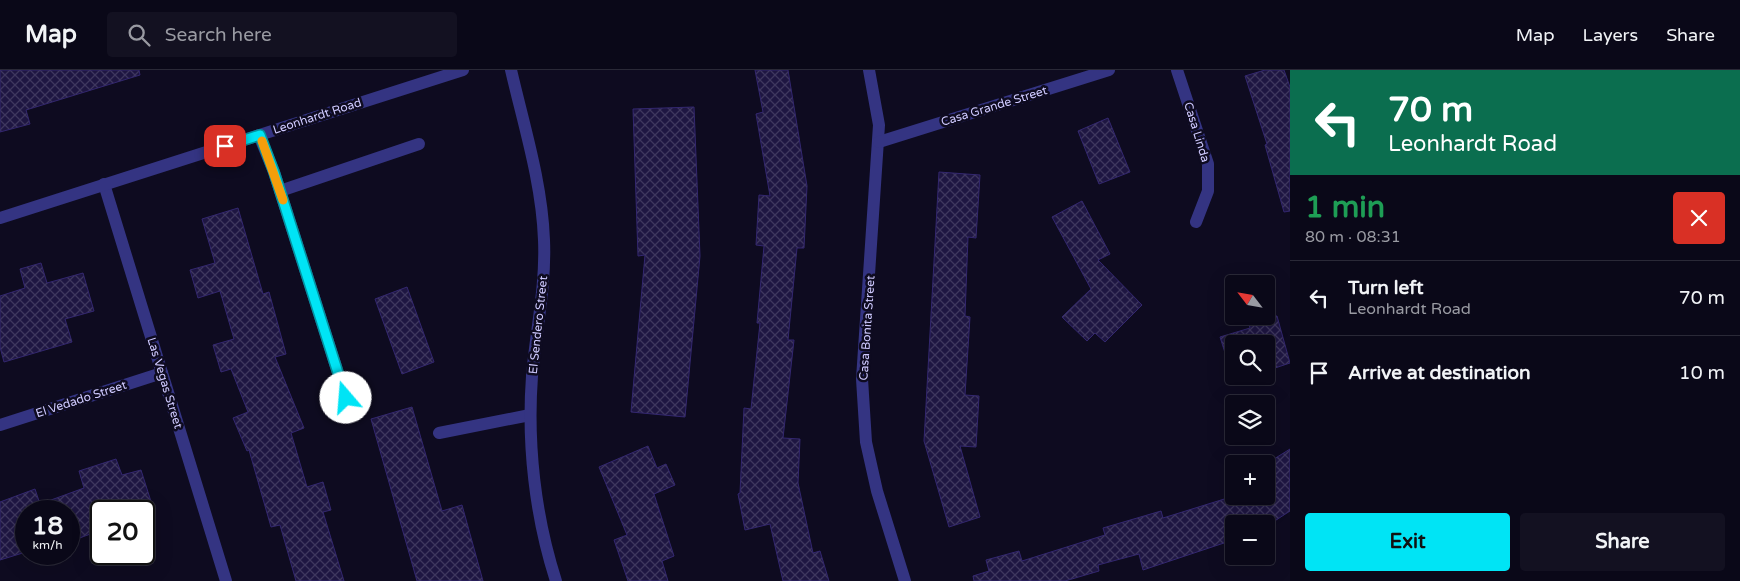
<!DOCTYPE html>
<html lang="en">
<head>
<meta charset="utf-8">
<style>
  :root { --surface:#0a0818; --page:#131121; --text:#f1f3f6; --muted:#999aa2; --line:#2a2937; --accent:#00e4f5 }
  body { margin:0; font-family:"Varela Round",sans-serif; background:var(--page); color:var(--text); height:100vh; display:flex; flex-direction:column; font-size:19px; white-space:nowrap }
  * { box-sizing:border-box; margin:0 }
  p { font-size:16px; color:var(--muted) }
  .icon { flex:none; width:28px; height:28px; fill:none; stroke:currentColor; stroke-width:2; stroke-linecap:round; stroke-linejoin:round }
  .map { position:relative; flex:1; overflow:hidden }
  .drawer { display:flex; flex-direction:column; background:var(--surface); width:450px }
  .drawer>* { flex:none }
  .hud { background:#0b6e4f; color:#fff; overflow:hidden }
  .needle { width:32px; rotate:301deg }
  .controls { position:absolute; left:1225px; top:205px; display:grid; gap:10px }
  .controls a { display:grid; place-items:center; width:50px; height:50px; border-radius:5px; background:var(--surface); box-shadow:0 5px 20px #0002,0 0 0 1px var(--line); font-size:25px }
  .speed { position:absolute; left:15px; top:430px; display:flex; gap:10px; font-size:25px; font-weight:700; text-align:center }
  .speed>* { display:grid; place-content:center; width:65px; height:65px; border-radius:50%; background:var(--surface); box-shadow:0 5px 20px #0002,0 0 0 1px var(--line); line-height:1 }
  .speed small { font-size:12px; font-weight:400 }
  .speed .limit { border:2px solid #111; border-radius:8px; background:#fff; color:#111 }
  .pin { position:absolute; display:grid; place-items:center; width:42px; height:42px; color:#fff; margin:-21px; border-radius:10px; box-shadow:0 2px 8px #0006 }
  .me { position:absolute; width:55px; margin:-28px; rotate:342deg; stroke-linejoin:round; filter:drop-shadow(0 0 4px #0008) }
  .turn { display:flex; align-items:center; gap:18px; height:105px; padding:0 15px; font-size:22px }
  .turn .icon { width:65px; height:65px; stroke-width:2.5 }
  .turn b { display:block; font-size:35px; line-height:42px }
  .round { display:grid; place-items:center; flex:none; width:52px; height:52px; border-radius:5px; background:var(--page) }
  .overview { display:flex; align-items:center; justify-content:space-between; height:85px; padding:0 15px }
  h1 { font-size:30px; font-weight:700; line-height:38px; color:#1e9e55 }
  .action { display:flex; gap:10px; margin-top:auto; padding:10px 15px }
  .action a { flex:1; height:58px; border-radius:5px; background:var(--accent); color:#111; font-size:20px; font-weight:700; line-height:58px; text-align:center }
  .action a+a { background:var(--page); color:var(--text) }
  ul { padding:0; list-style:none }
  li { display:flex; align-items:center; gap:15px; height:75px; padding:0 15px; border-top:1px solid var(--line) }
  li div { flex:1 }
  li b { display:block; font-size:19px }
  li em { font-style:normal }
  header { display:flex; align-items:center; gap:30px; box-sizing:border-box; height:70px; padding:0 25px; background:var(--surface); border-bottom:1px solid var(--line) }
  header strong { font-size:24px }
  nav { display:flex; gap:28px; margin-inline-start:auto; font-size:18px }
  .search { width:350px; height:45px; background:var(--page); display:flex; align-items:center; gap:12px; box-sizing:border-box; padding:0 18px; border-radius:5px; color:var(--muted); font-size:19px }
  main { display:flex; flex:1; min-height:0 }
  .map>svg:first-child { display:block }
  .building { fill:url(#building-cross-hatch); stroke:#33276f }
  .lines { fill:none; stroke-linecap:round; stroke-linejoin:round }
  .service { stroke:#343482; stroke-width:12 }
  .minor { stroke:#343482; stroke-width:12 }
  .tertiary { stroke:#343482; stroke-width:12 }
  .route-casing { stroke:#00949f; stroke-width:12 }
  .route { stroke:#00e4f5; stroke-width:9 }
  .slow { stroke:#f59e0b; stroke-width:9 }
  .labels { text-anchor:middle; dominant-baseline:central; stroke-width:5; stroke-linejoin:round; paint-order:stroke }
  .street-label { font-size:12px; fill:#cfcaff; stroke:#0e0b20 }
</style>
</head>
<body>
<header>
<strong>Map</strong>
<div class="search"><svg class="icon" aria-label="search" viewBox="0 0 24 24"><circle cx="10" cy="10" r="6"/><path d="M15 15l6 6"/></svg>Search here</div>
<nav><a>Map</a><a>Layers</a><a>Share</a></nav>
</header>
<main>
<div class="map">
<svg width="1290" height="511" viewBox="0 0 1290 511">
  <defs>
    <pattern id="building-cross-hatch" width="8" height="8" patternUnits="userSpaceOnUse" patternTransform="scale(1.25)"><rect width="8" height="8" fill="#1e1642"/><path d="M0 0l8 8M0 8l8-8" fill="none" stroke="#3e375e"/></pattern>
  </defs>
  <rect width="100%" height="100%" fill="#0e0b20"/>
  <!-- building -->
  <g class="building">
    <polygon points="0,0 139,0 140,5 26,40 30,54 0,62"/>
    <polygon points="755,0 788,0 807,116 804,178 797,178 788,270 794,270 783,368 800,369 798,413 813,483 820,481 829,511 783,511 770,454 745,460 738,424 740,423 744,338 751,339 760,253 757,253 764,176 756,175 759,125 770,126 756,44 763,42"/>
    <polygon points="1265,0 1284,0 1290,17 1290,141 1284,142 1265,75 1267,74 1245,6"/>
    <polygon points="694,37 700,186 685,347 631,342 645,185 638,186 633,39"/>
    <polygon points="1108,48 1130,102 1099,114 1078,61"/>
    <polygon points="939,102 980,105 976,168 968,167 965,246 970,247 965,325 979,326 976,377 960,376 980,447 949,457 924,371"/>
    <polygon points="1082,131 1110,184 1098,190 1142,235 1105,272 1095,263 1087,271 1062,247 1091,219 1052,147"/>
    <polygon points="238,138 263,224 269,222 286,284 275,287 304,358 291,363 307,417 323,412 331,440 323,442 344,511 296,511 280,455 271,457 249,380 247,381 233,348 248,342 231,299 221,302 213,275 234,269 220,221 198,228 190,200 215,193 202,149"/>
    <polygon points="41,193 47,213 83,203 94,241 65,249 72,272 4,292 0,277 0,226 25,218 20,199"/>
    <polygon points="407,217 434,292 402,304 375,229"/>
    <polygon points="1247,246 1277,246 1290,293 1266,301 1266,274 1234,274 1234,306 1249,306 1234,311 1220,267 1250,258"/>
    <polygon points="412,337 442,441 462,435 483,511 417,511 371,349"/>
    <polygon points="648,376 657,398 666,394 675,415 654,424 674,486 662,491 668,511 628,511 614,470 627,465 599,397"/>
    <polygon points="1290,379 1290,441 1270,454 1234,454 1234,461 1224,465 1227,472 1143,500 1139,484 1098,495 1099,501 1065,511 974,511 973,506 989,501 986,490 1019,481 1022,491 1105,465 1103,458 1161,441 1163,448 1234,426 1266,426 1266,394"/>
    <polygon points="116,389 122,405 141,400 154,441 101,441 101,460 69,472 69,441 26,441 26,482 0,490 0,432 35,419 40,434 84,418 79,401"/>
  </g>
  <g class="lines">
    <!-- service -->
    <g class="service">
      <polyline points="259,65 274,102 346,328"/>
      <polyline points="280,121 419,74"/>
      <polyline points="439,363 530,345"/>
    </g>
    <!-- minor -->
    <g class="minor">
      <polyline points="869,0 879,55 862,309 866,372 877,421 905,511"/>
      <polyline points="1177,0 1208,94 1208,121 1196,152"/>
      <polyline points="879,72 1109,0"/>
      <polyline points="104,114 226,511"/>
      <polyline points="0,355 162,303"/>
    </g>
    <!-- tertiary -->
    <g class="tertiary">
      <path d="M511,0C524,56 542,113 544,170C546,216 536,260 532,306C527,374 535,446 556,511"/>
      <polyline points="0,148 463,0"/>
    </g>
  </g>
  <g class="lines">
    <defs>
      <polyline id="route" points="225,76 260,65 274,102 346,328"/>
    </defs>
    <!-- route casing -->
    <use href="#route" class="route-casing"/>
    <!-- route -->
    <use href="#route" class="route"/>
    <!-- slow -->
    <polyline class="slow" points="262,71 283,130"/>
  </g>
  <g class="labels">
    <!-- street labels -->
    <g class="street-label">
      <text transform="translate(994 36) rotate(-17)">Casa Grande Street</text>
      <text transform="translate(317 46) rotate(-18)">Leonhardt Road</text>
      <text transform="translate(1197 62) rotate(73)">Casa Linda</text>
      <text transform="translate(538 255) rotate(-84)">El Sendero Street</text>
      <text transform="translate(867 258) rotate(-86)">Casa Bonita Street</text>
      <text transform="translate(165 313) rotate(73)">Las Vegas Street</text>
      <text transform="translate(81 329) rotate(-18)">El Vedado Street</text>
    </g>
  </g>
</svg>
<div class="controls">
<a><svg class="needle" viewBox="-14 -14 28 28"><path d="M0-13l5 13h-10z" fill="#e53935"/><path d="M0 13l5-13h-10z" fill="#999aa2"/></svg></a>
<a><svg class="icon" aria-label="search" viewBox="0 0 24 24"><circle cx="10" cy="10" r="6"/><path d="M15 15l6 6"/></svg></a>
<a><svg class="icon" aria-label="layers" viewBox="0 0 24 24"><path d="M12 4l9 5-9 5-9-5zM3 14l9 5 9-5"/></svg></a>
<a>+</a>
<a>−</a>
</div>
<div class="speed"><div>18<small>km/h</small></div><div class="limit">20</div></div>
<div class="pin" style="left:225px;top:76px;background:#d93025"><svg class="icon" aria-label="arrive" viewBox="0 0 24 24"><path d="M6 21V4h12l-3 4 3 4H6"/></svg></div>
<svg class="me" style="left:346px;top:328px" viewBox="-20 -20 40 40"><circle r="19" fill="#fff"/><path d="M0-13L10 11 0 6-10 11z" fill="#00e4f5"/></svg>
</div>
<section class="drawer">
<div class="hud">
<div class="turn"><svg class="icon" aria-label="left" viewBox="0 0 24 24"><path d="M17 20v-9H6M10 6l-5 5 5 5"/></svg><div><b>70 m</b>Leonhardt Road</div></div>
</div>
<div class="overview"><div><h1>1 min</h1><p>80 m · 08:31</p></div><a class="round" style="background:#d93025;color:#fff"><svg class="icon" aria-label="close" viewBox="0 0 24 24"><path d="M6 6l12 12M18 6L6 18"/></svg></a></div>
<ul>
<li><svg class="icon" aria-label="left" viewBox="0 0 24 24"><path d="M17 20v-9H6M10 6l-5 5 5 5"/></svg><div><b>Turn left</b><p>Leonhardt Road</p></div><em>70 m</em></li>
<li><svg class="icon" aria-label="arrive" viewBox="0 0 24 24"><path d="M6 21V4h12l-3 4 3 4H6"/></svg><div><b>Arrive at destination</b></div><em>10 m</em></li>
</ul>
<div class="action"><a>Exit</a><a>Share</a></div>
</section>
</main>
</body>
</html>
